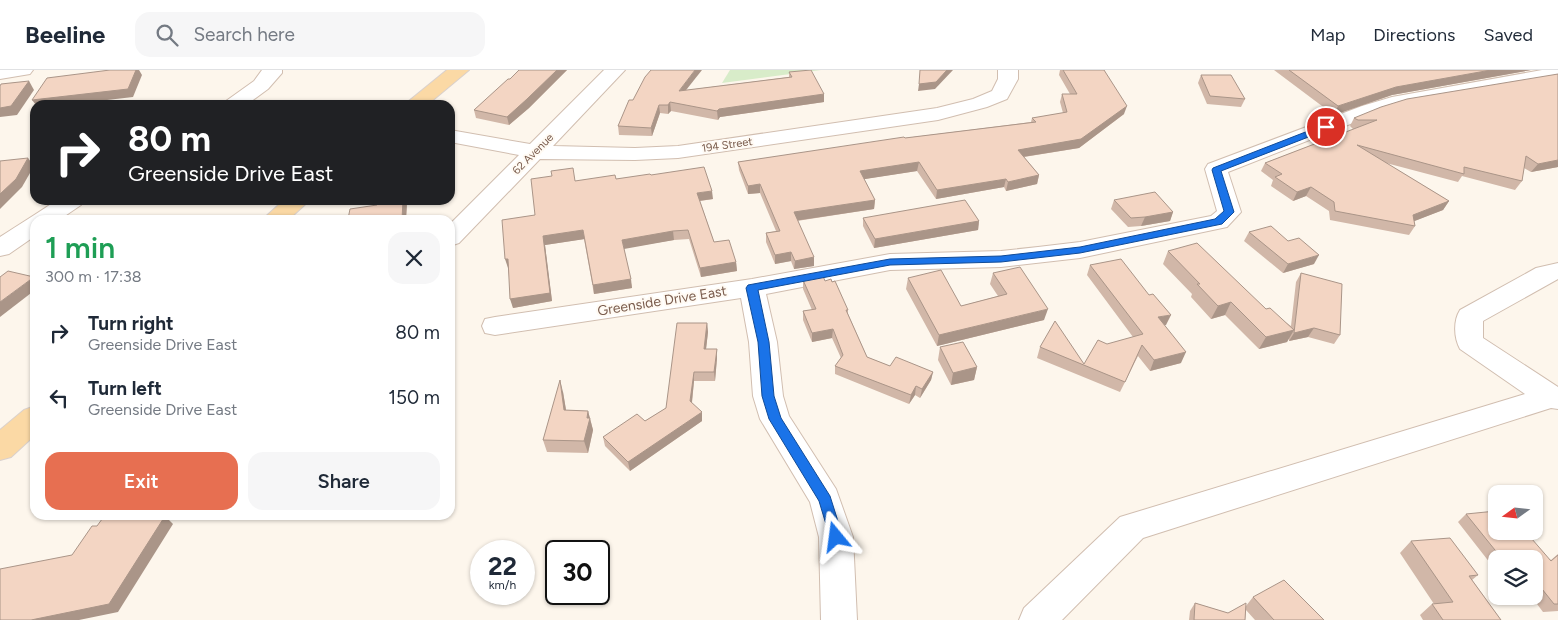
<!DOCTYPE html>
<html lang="en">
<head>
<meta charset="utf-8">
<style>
  :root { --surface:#fff; --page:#f6f6f7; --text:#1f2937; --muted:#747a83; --line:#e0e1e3; --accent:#e76f51 }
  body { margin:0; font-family:Figtree,sans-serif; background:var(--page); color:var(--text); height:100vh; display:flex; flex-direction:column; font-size:19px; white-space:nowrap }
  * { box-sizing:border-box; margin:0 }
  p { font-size:16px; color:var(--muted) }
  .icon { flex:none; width:28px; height:28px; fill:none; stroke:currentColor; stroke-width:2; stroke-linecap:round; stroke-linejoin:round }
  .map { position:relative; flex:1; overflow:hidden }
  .panel { position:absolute; left:30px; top:145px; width:425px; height:305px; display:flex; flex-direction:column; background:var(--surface); border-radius:15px; box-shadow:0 1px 4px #0004 }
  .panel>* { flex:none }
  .hud { position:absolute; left:30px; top:30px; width:425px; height:105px; border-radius:15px; box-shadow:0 1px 4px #0004; background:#202124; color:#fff; overflow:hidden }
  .needle { width:32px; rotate:255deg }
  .tools { position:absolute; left:1488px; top:415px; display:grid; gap:10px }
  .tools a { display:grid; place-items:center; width:55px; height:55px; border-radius:10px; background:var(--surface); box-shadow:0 1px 4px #0004; font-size:25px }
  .speed { position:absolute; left:470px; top:470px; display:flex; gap:10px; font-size:25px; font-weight:700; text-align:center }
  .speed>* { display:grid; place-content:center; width:65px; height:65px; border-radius:50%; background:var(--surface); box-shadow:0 1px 4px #0004; line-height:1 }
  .speed small { font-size:12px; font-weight:400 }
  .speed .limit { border:2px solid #111; border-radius:8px; background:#fff; color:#111 }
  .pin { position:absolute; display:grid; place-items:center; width:42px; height:42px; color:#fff; margin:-21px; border:2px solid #fff; border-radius:50%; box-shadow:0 1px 5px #0007 }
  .me { position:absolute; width:55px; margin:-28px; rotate:344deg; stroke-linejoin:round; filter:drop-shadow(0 0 4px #0008) }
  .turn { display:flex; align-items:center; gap:18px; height:105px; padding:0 15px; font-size:22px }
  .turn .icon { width:65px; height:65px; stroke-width:2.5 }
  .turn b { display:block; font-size:35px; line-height:42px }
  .round { display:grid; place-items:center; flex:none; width:52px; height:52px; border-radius:15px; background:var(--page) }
  .headline { display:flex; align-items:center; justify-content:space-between; height:85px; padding:0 15px }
  h1 { font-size:30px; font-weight:600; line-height:38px; color:#1e9e55 }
  .primary-button { display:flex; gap:10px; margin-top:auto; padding:10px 15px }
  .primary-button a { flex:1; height:58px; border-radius:15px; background:var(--accent); color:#fff; font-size:20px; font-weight:600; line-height:58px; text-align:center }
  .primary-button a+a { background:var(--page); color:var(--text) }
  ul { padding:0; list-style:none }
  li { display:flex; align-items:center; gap:15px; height:65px; padding:0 15px }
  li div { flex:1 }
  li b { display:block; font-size:19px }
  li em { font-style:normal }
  header { display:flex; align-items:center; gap:30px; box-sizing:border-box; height:70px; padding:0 25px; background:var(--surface); border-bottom:1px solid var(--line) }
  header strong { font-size:24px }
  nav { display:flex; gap:28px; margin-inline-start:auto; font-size:18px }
  .search { width:350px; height:45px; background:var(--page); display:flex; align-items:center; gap:12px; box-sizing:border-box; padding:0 18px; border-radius:15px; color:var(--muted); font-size:19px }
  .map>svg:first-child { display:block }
  .green { fill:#d8ecc9 }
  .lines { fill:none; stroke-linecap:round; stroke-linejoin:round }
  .minor-casing { stroke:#d1beb0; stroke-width:2 }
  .major-casing { stroke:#dad1cd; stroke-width:2 }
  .minor { fill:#fff; fill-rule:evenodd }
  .major { fill:#fbd9a5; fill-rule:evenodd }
  .wall { fill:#d1b7a8 }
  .shaded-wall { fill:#aa9588 }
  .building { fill:#f3d5c3; stroke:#aa9588 }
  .route { fill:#1a73e8; stroke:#114b97 }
  .labels { text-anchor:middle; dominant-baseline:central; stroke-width:4; stroke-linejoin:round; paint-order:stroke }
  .far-street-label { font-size:11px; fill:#7a5c4d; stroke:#fffaf3 }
  .street-label { font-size:14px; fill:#7a5c4d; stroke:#fffaf3 }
</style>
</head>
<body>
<header>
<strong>Beeline</strong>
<div class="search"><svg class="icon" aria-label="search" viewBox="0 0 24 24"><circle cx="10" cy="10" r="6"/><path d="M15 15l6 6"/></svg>Search here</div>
<nav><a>Map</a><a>Directions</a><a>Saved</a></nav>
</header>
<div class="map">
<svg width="1558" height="550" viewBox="0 0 1558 550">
  <rect width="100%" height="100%" fill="#fdf6ec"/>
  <!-- green -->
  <polygon class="green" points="730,0 821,0 722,13"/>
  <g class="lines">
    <defs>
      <g id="minor">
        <polygon points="0,0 33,0 30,4 0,9"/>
        <polygon points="262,0 282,0 282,3 268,19 246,35 223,35 226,31 254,11"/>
        <polygon points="604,0 625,0 553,76 635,78 678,76 937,38 973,29 992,21 998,9 998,0 1018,0 1018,9 1007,29 987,37 938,50 678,88 635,90 540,89 459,173 450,176 450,154 519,85 450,72 450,60 530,74"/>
        <polygon points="1542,0 1558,0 1558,9 1402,36 1376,44 1228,102 1241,142 1227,157 1080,188 1001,197 890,200 766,224 777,272 783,326 789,346 836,419 853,467 857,550 821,550 819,467 810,432 760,349 753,326 749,272 741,228 495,265 485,263 482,256 485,249 495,247 752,209 890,184 1001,181 1038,177 1080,172 1211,146 1217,141 1205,99 1208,94 1362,36 1392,27"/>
        <path d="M57,130H85L81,135L59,150H35V166L9,184L0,186V167C20,154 38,143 57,130Z"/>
        <path d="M1558,193V209L1483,251V268L1558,317V339L1551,338L1143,468L1062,550H1019L1024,538L1120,447L1525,324L1460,279C1454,268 1453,251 1460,240L1536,198Z"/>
      </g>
      <g id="major">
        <polygon points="447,0 469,0 427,35 404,35"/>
        <polygon points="284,130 310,130 288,150 262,150"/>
        <polygon points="35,336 35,365 11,387 0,390 0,360 24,340"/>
      </g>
    </defs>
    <!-- minor casing -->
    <use href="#minor" class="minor-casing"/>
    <!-- major casing -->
    <use href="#major" class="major-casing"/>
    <!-- minor -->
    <use href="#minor" class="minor"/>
    <!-- major -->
    <use href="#major" class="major"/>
  </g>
  <!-- wall -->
  <g class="wall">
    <polygon points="519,0 567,0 529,38 509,55 476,48 474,40 510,9"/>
    <polygon points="1060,0 1104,0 1124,44 1079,78 1024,87 1039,105 1037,114 1006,121 1004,117 936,129 917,101 864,109 875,130 874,139 797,151 814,187 814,196 794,199 791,191 775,194 766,172 766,163 776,161 760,123 748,124 739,100 738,92 905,68 1031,52 1032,48 1063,43 1060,32 1062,24 1070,24 1059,5"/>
    <polygon points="1274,0 1531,0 1392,25 1334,45"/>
    <polygon points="789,2 824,24 824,32 720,47 718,50 671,41 668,44 660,43 652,66 619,65 618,56 633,30 687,20 789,7"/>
    <polygon points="1558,4 1558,97 1531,102 1524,98 1522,111 1515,120 1462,106 1458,112 1386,93 1449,131 1443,140 1414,151 1415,156 1409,165 1330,150 1329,141 1306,126 1293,131 1271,116 1273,110 1261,101 1265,93 1355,59 1353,59 1350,56 1354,48"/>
    <polygon points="1201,5 1245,29 1241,37 1207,34 1198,13"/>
    <polygon points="651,105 713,129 700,131 714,172 736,192 737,201 701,207 689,169 674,170 624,178 632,218 594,224 584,169 545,175 552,231 513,238 508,198 535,145 576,111 616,109"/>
    <polygon points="378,130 432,130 407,132 406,150 339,150 348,149 377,135"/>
    <polygon points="1114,130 1173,142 1170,151 1141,156 1128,157 1111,139"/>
    <polygon points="863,148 979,151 978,160 874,178 863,156"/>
    <polygon points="1249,162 1314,194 1283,203 1244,171"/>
    <polygon points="1168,181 1266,239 1291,256 1296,212 1301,203 1340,265 1334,274 1308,267 1289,271 1289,268 1287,272 1259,279 1225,245 1211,249 1191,227 1192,224 1163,194"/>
    <polygon points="1090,195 1166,255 1164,255 1181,293 1150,301 1138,286 1120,322 1037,288 1040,277 1084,294 1133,267 1087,205"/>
    <polygon points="993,203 1044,250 937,276 906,219 908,208 961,236 998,226 990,214"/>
    <polygon points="803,210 825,211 848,240 848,244 867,287 890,296 933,302 931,310 920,328 915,325 909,334 835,304 835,296 841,288 832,268 812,272 803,250 803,241 812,240 803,219"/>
    <polygon points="707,253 708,262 706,279 717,279 717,288 715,311 694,311 692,333 702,351 630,401 605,376 603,367 645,351 666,338"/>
    <polygon points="940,277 977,297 974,310 951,315 938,290"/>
    <polygon points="563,322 566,340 588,341 593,360 588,383 547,382 543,370"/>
    <polygon points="1466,444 1551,490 1558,484 1558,541 1543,542 1531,526 1534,526 1534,489 1496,489 1496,493 1490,493 1458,452"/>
    <polygon points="1411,471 1478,505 1472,510 1501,550 1423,550 1420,545 1432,534 1434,534 1400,483"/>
    <polygon points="1253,527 1324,550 1255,550 1246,540 1245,550 1189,550 1190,541 1195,533 1228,543 1246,536"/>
  </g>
  <!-- shaded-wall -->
  <g class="shaded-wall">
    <polygon points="136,0 139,0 142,5 133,27 64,35 36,35 32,30"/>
    <polygon points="557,0 567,0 529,38 509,55 507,47"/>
    <polygon points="695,0 702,0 679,29 679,21"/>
    <polygon points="947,0 953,0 935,19 918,21 919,14"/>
    <polygon points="1491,0 1531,0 1392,25 1334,45 1338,36 1396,17"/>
    <polygon points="29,11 34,20 17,45 0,47 0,38"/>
    <polygon points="824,24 824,32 720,47 718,50 717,41 719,39"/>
    <polygon points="670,32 671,41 668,44 668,35"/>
    <polygon points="659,35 660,43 652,66 651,58"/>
    <polygon points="1127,36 1124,44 1079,78 1016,88 1018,80"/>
    <polygon points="28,88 34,96 22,117 0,139 0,124"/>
    <polygon points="1558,90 1558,97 1531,102 1538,94"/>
    <polygon points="919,92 917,101 859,110 860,101"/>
    <polygon points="1039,105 1037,114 1006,121 1008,112"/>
    <polygon points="1006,109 1004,117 936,129 937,120"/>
    <polygon points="760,114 760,123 748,124 748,116"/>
    <polygon points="1311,117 1306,126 1293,131 1297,122"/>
    <polygon points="712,121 713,129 698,131 697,123"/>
    <polygon points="403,130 406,130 407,132 406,150 402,150"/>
    <polygon points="875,130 874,139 794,151 794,142"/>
    <polygon points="1449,131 1443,140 1407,154 1413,145"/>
    <polygon points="1173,142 1170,151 1141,156 1145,147"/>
    <polygon points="979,151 978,160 874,178 875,169"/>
    <polygon points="583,160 585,169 545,175 552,231 513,238 510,229 543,166"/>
    <polygon points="673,161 674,170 624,179 622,170"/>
    <polygon points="791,182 791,191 775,194 775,185"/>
    <polygon points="1319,185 1314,194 1283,203 1288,194"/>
    <polygon points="814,187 814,196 794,199 795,191"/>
    <polygon points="505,189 508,189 510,198 508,198"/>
    <polygon points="736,192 737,201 701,207 700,198"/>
    <polygon points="34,207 35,209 35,220 0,247 0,232"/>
    <polygon points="631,209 632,218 594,224 593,215"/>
    <polygon points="1231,232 1225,245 1211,249 1218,236"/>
    <polygon points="1048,239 1044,250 937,276 939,265"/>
    <polygon points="1171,245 1166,255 1153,258 1158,247"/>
    <polygon points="707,253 708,262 705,288 704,279"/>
    <polygon points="1314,258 1308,267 1289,271 1294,263"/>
    <polygon points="833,259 832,268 812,272 812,263"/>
    <polygon points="1294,260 1287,272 1259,279 1266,267"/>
    <polygon points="717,279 717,288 715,311 714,302"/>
    <polygon points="1186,282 1181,293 1150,301 1154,290"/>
    <polygon points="977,297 974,310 951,315 953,303"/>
    <polygon points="694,302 694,311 691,340 690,331"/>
    <polygon points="933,302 931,310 920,328 922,319"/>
    <polygon points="560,310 563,322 568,352 564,340"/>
    <polygon points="916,316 915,325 909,334 911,325"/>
    <polygon points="588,341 593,360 588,383 584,371"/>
    <polygon points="702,342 702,351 630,401 628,392"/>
    <polygon points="165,446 173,454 118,542 79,550 31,550"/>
  </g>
  <!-- building -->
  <g class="building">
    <polygon points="110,0 136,0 128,19 32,30 47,8"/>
    <polygon points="519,0 557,0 527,29 507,47 474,40 508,9 510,9"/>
    <polygon points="651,0 695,0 679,21 792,7 789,2 811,0 824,24 719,39 717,41 670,32 668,35 659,35 651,58 618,56 629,30 633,30 645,7"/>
    <polygon points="920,0 947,0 936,12 919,14"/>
    <polygon points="1063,0 1104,0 1127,36 1081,69 1018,80 1039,105 1008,112 1006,109 937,120 919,92 860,101 875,130 794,142 814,187 795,191 791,182 775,185 766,163 780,161 760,114 748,116 738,92 904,67 905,68 1036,52 1032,48 1067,42 1062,24 1077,24"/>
    <polygon points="1289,0 1491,0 1396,17 1338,36"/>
    <polygon points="1558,4 1558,90 1538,94 1526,86 1522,111 1464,97 1464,104 1357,75 1449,131 1413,145 1415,156 1335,141 1334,132 1311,117 1297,122 1275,107 1282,104 1265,93 1377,50 1358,50 1354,48 1381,37 1407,29"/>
    <polygon points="1201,5 1231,5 1245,29 1210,26"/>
    <polygon points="29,11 11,36 0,38 0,16 1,14"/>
    <polygon points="28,88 16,109 0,124 0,91"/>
    <polygon points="704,97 712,121 697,123 714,172 729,170 736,192 700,198 688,160 673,161 622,170 631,209 593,215 583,160 543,166 550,223 510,229 508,189 505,189 502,150 535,145 531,109 552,106 551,101 573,98 575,111 615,105 616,109 650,104 651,105"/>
    <polygon points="1155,122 1173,142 1145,147 1131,148 1114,130"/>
    <polygon points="378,130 403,130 402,150 339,150 348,149 350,139 377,135"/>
    <polygon points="965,130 979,151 875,169 863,148"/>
    <polygon points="1271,156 1288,171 1299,168 1319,185 1288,194 1249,162"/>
    <polygon points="1197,173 1266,239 1270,238 1294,260 1266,267 1231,232 1218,236 1197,214 1200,214 1168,181"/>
    <polygon points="1121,189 1149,225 1153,224 1171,245 1158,247 1186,282 1154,290 1142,275 1125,312 1040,277 1055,251 1084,294 1098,270 1107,274 1143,264 1090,195"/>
    <polygon points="1020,197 1048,239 939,265 908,208 941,200 961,236 1007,224 993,203"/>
    <polygon points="8,201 34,207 0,232 0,207"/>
    <polygon points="1301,203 1342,214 1340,265 1314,258 1294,263"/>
    <polygon points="823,206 825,211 831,209 832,212 835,211 848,240 846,240 867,287 890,296 896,287 933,302 922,319 916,316 911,325 835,296 843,285 833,259 812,263 803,241 816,239 803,210"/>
    <polygon points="677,253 707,253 704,279 717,279 714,302 694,302 690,331 702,342 628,392 603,367 637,344 645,351 666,338"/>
    <polygon points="963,272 977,297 953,303 940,277"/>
    <polygon points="560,310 564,340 588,341 587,348 590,348 584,371 543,370"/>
    <polygon points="1496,441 1496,461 1525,461 1551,491 1558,485 1558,534 1554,534 1534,509 1534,489 1518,489 1514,483 1499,485 1466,444"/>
    <polygon points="105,445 165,446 109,534 31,550 0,550 0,499 72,485 92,456 97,456"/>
    <polygon points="1450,468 1478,505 1469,506 1501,550 1443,550 1432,534 1453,532 1411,471"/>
    <polygon points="1284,510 1324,550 1274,550 1253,527"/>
    <polygon points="1195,533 1228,543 1246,533 1245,550 1194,550"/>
  </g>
  <!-- route -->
  <polygon class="route" points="1326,54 1330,57 1329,59 1221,101 1234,142 1222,154 1080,183 1001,192 890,195 758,220 769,272 774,326 781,348 830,426 843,467 841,471 836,473 831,471 819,431 769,349 762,326 758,272 746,218 748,215 890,189 1001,186 1080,177 1215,149 1224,141 1212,100 1213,98"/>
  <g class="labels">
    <!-- far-street labels -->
    <g class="far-street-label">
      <text transform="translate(727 75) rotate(-8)">194 Street</text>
      <text transform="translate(533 84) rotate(-45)">62 Avenue</text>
    </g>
    <!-- street labels -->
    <g class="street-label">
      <text transform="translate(662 231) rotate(-9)">Greenside Drive East</text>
    </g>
  </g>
</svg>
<div class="tools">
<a><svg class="needle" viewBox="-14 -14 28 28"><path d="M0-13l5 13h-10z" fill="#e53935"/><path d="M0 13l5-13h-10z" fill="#747a83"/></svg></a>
<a><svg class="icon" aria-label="layers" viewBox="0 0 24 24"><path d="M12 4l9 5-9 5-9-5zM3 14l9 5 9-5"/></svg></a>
</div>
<div class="speed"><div>22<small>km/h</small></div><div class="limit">30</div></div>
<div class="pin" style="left:1326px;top:57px;background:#d93025"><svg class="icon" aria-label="arrive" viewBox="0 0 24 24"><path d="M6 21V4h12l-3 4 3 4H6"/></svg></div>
<svg class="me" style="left:836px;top:467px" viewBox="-20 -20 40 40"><path d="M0-17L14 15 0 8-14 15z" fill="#1a73e8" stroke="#fff" stroke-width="4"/></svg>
<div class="hud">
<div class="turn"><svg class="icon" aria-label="right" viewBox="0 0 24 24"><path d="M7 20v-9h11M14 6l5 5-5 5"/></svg><div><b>80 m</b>Greenside Drive East</div></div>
</div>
<section class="panel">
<div class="headline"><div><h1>1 min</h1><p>300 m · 17:38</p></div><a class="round"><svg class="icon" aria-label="close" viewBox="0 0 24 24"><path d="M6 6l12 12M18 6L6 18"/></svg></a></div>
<ul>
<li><svg class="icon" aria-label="right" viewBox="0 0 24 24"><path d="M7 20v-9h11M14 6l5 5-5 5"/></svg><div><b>Turn right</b><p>Greenside Drive East</p></div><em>80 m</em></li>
<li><svg class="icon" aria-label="left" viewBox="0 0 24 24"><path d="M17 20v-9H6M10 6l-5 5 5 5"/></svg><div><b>Turn left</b><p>Greenside Drive East</p></div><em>150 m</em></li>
</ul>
<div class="primary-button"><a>Exit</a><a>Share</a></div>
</section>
</div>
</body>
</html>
